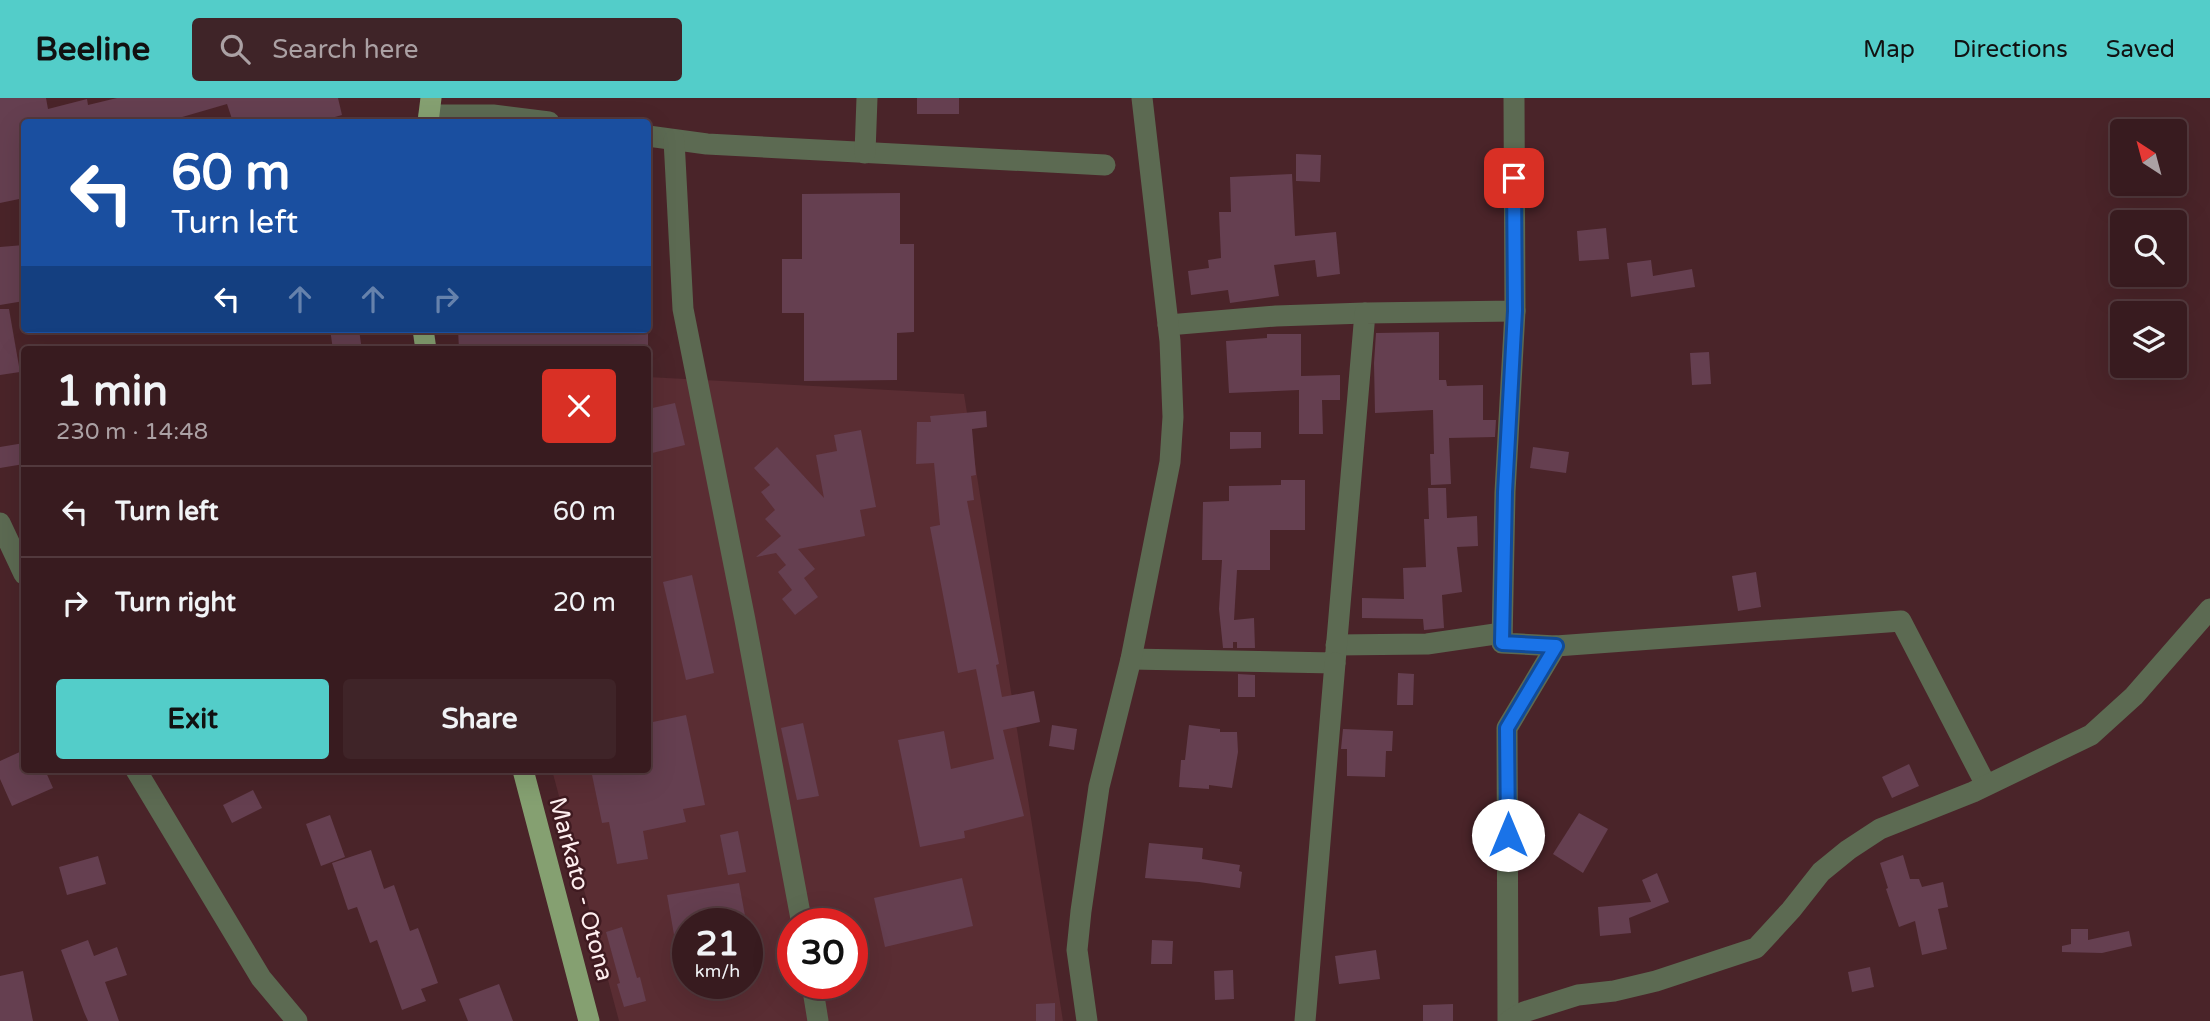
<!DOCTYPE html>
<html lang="en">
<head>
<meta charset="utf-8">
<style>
  :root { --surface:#381b1f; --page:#3f2428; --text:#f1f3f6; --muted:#aba1a4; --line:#52393d; --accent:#53cdc9 }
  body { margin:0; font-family:"Varela Round",sans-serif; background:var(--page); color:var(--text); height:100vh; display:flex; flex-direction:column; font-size:26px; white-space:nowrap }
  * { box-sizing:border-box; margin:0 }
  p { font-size:23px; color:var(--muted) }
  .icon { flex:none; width:38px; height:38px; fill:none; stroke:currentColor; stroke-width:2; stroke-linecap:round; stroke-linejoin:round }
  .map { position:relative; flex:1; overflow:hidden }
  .sheet { position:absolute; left:21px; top:248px; width:630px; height:427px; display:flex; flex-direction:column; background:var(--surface); border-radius:7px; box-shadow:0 7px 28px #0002,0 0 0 2px var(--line) }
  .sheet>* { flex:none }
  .hud { position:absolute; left:21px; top:21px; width:630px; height:214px; border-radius:7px; box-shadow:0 7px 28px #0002,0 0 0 2px var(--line); background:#1a4fa0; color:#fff; overflow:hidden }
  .needle { width:46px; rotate:324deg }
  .fabs { position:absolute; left:2110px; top:21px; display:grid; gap:14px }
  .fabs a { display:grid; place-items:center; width:77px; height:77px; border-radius:7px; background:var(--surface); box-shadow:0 7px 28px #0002,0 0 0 2px var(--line); font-size:35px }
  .speed { position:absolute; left:672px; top:810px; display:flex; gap:14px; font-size:35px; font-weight:700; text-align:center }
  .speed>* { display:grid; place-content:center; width:91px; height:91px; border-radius:50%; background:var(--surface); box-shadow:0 7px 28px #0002,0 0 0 2px var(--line); line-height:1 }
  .speed small { font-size:18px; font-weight:400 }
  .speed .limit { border:10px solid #d22; background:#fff; color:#111 }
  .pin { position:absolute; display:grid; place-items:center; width:60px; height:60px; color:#fff; margin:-30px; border-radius:14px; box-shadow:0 4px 10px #0006 }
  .me { position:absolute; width:77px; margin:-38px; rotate:0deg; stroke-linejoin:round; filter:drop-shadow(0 0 5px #0008) }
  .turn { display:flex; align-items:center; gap:24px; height:147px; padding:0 35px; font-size:32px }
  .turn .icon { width:91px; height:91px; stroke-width:2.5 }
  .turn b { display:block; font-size:49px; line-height:60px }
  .lanes { display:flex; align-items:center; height:66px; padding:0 35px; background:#0003; justify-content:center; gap:35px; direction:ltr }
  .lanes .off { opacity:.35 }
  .round { display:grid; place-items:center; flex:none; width:74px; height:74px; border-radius:7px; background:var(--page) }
  .headline { display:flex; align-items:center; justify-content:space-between; height:119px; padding:0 35px }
  h1 { font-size:42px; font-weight:700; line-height:52px }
  .primary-button { display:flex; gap:14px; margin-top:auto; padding:14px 35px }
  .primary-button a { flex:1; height:80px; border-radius:7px; background:var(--accent); color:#111; font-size:28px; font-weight:700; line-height:80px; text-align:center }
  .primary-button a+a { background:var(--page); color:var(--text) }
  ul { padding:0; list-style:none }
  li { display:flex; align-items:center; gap:21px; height:91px; padding:0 35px; border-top:2px solid var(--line) }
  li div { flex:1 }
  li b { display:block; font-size:26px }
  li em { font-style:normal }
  header { display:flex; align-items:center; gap:42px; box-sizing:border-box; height:98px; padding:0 35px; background:var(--accent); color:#111 }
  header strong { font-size:33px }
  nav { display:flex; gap:38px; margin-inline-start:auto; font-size:24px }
  .search { width:490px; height:63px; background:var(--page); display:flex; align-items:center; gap:18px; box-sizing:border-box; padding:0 24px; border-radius:7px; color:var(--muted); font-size:26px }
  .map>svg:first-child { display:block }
  .built { fill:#5a2d33; fill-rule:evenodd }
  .building { fill:#653f50 }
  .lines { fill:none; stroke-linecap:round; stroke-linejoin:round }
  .minor { stroke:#5c6a52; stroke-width:21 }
  .major { stroke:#85a071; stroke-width:21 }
  .route-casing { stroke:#114b97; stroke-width:18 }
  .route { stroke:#1a73e8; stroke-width:12 }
  .labels { text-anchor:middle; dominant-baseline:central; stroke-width:5; stroke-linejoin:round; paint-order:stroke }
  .street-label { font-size:24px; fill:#feeeef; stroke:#3f1a20 }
</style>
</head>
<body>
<header>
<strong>Beeline</strong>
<div class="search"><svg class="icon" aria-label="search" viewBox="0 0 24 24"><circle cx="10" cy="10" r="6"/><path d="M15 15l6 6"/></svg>Search here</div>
<nav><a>Map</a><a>Directions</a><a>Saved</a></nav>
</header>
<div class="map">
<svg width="2210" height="923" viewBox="0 0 2210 923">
  <rect width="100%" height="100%" fill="#4a2429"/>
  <!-- built -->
  <path class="built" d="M648,279L964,296L1063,923H619L552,672H648ZM688,826H747V886H688ZM793,826H852V886H793Z"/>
  <!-- building -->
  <g class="building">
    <polygon points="0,0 46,0 48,11 87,1 88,7 117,0 338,0 342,17 317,24 233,24 227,6 165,24 24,24 24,100 0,105"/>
    <rect x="917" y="0" width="42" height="16"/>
    <polygon points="1296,56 1321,57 1320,84 1296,83"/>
    <polygon points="1292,76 1295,138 1336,134 1340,176 1317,179 1315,162 1274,167 1279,198 1230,205 1228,192 1191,197 1188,173 1209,170 1208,162 1221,160 1219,114 1231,114 1230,79"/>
    <polygon points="900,95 900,146 914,146 914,234 897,235 897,282 804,283 804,215 782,215 782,161 802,161 802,96"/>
    <polygon points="1606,130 1609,161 1579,163 1577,133"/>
    <polygon points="24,147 24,203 0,207 0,149"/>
    <polygon points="1651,162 1653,178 1692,171 1695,189 1631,199 1627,165"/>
    <polygon points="0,211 9,211 20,274 0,277"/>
    <polygon points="330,231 347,231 348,234 359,232 362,252 333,252"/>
    <polygon points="458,231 648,231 648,252 558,252 558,249 522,249 522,252 459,252"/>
    <polygon points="1439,234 1439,282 1446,282 1447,288 1483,287 1483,322 1496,322 1495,339 1449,340 1451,386 1431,387 1430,356 1434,356 1433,312 1375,315 1374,265 1376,235"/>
    <polygon points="1267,236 1301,236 1301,278 1340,277 1340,302 1322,302 1323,336 1299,336 1299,292 1229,295 1226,243 1267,240"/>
    <polygon points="1709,254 1711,286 1692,287 1690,255"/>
    <polygon points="675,305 685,347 648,356 648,311"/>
    <polygon points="986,313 987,329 972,331 976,377 971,378 974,402 967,403 999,566 996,567 1002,599 1034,593 1040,624 1003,632 1024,718 964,733 965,740 920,749 898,642 944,633 951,671 994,661 976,571 958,575 930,429 940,427 934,365 916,366 917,324 931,324 930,318"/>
    <polygon points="861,332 876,409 860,412 865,438 798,451 815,471 804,480 818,499 795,517 782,501 792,492 778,474 786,467 776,455 756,459 781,438 765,421 775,412 761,394 770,387 754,370 777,349 824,400 816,357 837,353 834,337"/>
    <polygon points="1230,334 1261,334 1261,350 1230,351"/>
    <polygon points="24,345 24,366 0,370 0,349"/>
    <polygon points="1533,349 1569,354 1566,375 1530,370"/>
    <polygon points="1281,382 1305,382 1305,432 1270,432 1270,472 1237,472 1234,522 1254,520 1255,550 1237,550 1237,544 1233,544 1233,550 1223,550 1219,511 1222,462 1202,462 1203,404 1229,403 1229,388 1281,387"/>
    <polygon points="1428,390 1446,390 1447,420 1477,418 1478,448 1457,449 1462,494 1442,497 1444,530 1424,532 1423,521 1362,520 1362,500 1404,501 1403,470 1426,469 1424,421 1429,421"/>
    <polygon points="1756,474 1761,509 1738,513 1732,478"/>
    <polygon points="692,477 714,575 686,582 663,484"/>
    <polygon points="1398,575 1414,576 1413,607 1397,607"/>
    <polygon points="1238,576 1255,577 1255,599 1238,599"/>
    <polygon points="686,617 705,707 683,711 686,724 643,733 648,761 617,766 609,724 602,725 591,672 648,672 648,625"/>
    <polygon points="803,625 819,698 797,702 781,630"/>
    <polygon points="1052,627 1077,631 1074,652 1049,648"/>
    <polygon points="1189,627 1220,631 1220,634 1237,634 1238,654 1232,690 1209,687 1209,691 1179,689 1181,662 1185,662"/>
    <polygon points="1343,631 1393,633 1392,653 1386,653 1385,679 1347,678 1347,651 1341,651"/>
    <polygon points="24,652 24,672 45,672 53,690 12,708 0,681 0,663"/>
    <polygon points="1909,666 1919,688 1892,700 1882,679"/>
    <polygon points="253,692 262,710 232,725 223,707"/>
    <polygon points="1579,715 1608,731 1583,775 1553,756"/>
    <polygon points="330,717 345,759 321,768 306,726"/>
    <polygon points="738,733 746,774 728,777 720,737"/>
    <polygon points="1149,745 1203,750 1202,761 1240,767 1239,773 1242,774 1240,790 1199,784 1145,780"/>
    <polygon points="371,752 384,791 394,787 410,833 418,830 438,885 421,891 426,903 402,912 377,842 370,845 357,809 348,812 332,765"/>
    <polygon points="1903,757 1910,781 1919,781 1922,789 1943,784 1948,809 1938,811 1947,851 1922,857 1915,823 1899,829 1886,791 1888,790 1880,765"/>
    <polygon points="98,758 106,786 67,797 59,769"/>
    <polygon points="1657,775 1669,804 1629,820 1631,835 1600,838 1598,809 1651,804 1642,782"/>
    <polygon points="962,780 973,828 885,849 874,800"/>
    <polygon points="739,785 746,823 729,826 688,826 688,864 679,865 667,797"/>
    <polygon points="622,829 637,880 640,879 646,903 624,909 617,886 620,885 606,834"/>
    <polygon points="2071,831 2088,831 2088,842 2129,833 2132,848 2102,855 2062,854 2062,848 2071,846"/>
    <polygon points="88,842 94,858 117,849 127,877 105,884 119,923 88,923 84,914 61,852"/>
    <polygon points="1152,842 1173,843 1172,866 1151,866"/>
    <polygon points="1376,852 1380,881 1339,886 1335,858"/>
    <polygon points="1870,869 1874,889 1852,894 1848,874"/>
    <polygon points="1233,872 1234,901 1215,902 1214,873"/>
    <polygon points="23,873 33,923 0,923 0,878"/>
    <polygon points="499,886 513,923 468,923 459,901"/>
    <polygon points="1055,905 1055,923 1036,923 1036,906"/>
    <polygon points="1453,906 1453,923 1423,923 1423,907"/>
  </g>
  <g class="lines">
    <!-- minor -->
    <g class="minor">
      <polyline points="429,17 493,17 549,24"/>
      <polyline points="648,38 707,46 1105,67"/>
      <polyline points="674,42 683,211 745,522 802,826"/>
      <polyline points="865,55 867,0"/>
      <polyline points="1515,213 1505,394 1502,545 1556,548 1901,523 1986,687"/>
      <polyline points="1168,227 1276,218 1365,215"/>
      <polyline points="0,425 24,476"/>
      <polyline points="1336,547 1427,546 1502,535"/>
      <polyline points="1131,561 1335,565 1365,215 1515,213 1514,0"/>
      <polyline points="136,672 261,880 297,923"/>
      <polyline points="812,886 818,923"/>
      <polyline points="1087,923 1077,852 1081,813 1099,689 1131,561 1170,364 1173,319 1170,243 1142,0"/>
      <polyline points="1305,923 1335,565"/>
      <polyline points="1508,923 1507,630 1556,548"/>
      <polyline points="1509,923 1524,914 1578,897 1614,893 1656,883 1756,850 1791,812 1821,774 1848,752 1880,731 1973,694 2091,637 2134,598 2210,511"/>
    </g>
    <!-- major -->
    <g class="major">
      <polyline points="428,24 431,0"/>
      <polyline points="423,231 426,252"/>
      <polyline points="523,672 589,923"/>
    </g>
  </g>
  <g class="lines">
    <defs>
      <polyline id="route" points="1508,737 1507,630 1556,548 1502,545 1505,394 1515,213 1514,80"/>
    </defs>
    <!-- route casing -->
    <use href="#route" class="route-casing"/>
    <!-- route -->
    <use href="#route" class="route"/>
  </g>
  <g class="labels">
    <!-- street labels -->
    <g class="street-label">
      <text transform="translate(581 791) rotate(75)">Markato - Otona</text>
    </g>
  </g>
</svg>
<div class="fabs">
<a><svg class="needle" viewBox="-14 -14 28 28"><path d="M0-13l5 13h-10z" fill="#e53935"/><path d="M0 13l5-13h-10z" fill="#aba1a4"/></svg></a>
<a><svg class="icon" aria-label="search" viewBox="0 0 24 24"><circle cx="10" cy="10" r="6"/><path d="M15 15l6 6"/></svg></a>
<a><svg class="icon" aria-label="layers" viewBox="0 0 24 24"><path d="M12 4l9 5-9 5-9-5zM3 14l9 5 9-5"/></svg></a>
</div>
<div class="speed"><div>21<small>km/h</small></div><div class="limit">30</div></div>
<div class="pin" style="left:1514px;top:80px;background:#d93025"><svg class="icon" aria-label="arrive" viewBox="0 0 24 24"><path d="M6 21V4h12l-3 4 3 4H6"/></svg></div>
<svg class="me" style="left:1508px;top:737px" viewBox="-20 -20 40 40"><circle r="19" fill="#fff"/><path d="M0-13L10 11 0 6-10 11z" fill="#1a73e8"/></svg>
<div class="hud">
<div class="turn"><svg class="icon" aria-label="left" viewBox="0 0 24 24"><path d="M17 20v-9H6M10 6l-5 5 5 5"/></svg><div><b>60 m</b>Turn left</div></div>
<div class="lanes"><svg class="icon" aria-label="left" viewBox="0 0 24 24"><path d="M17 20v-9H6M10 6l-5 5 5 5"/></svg><svg class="icon off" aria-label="ahead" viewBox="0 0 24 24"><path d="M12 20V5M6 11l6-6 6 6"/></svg><svg class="icon off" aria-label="ahead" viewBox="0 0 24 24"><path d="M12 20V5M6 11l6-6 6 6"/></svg><svg class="icon off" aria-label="right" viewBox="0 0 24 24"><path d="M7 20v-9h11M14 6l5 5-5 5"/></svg></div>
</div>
<section class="sheet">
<div class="headline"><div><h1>1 min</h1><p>230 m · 14:48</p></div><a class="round" style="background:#d93025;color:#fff"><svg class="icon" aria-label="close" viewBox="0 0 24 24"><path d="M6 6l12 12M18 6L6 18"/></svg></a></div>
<ul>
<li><svg class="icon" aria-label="left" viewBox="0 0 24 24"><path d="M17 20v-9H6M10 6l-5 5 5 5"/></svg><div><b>Turn left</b></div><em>60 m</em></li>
<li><svg class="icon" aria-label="right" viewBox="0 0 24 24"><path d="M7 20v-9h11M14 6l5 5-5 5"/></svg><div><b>Turn right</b></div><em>20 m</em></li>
</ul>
<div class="primary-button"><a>Exit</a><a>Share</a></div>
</section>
</div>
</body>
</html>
